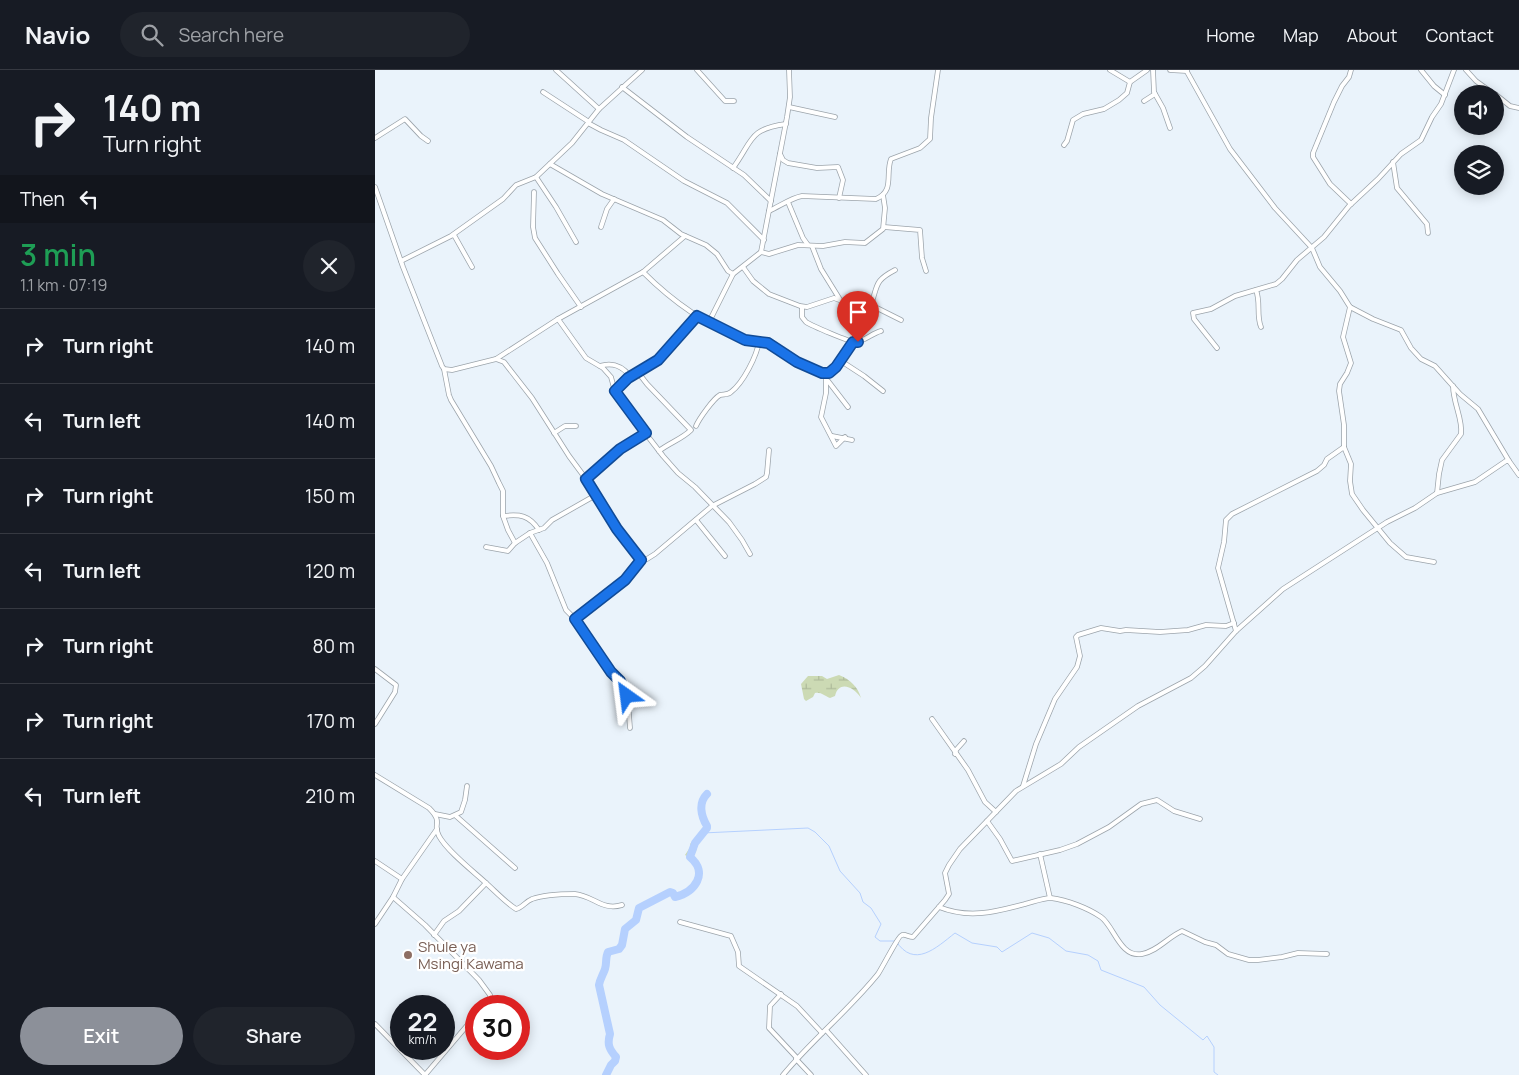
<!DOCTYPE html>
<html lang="en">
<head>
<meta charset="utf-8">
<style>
  :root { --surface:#171b24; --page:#20242c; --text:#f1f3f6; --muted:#9ea1a6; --line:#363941; --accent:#8c9099 }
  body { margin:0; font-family:Manrope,sans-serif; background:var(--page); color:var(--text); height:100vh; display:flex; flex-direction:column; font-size:19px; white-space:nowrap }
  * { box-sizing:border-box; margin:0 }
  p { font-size:16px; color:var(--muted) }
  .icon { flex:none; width:28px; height:28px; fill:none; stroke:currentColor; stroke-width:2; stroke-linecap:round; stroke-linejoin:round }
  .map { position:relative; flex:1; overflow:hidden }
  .side { display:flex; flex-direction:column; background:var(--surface); width:375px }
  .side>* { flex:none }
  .top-card { background:#171b24; color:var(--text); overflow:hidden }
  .tools { position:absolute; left:1079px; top:15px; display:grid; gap:10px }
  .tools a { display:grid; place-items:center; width:50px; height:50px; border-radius:50%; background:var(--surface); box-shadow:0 2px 12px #0003; font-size:25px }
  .speed { position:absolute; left:15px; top:925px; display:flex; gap:10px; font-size:25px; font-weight:700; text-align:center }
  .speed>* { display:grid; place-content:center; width:65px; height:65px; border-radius:50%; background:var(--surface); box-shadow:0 2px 12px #0003; line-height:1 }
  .speed small { font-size:12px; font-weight:400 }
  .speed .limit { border:8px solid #d22; background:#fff; color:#111 }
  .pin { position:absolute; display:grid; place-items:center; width:42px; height:42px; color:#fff; margin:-51px -21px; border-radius:50% 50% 50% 0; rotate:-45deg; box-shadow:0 0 5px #0007 }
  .pin .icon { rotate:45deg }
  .me { position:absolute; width:55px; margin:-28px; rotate:329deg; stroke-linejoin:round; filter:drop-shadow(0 0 4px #0008) }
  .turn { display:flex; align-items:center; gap:18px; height:105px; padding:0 20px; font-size:22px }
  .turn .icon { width:65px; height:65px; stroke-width:2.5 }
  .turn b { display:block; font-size:35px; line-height:42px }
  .then { display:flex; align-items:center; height:48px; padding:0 20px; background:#0003; gap:10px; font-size:19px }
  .round { display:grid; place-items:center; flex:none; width:52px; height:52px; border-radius:26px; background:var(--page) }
  .head { display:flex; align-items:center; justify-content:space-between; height:85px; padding:0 20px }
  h1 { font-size:30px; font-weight:600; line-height:38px; color:#1e9e55 }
  .button { display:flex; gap:10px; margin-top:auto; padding:10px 20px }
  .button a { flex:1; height:58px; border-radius:30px; background:var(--accent); color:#fff; font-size:20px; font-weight:600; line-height:58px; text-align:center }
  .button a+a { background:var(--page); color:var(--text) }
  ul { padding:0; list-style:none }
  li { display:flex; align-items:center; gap:15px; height:75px; padding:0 20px; border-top:1px solid var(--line) }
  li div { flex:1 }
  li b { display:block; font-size:19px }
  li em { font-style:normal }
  header { display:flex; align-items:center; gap:30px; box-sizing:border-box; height:70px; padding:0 25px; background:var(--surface); border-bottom:1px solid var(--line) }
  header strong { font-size:24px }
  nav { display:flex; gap:28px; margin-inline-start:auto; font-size:18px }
  .search { width:350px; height:45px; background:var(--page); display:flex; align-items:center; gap:12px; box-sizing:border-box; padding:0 18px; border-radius:28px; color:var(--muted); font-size:19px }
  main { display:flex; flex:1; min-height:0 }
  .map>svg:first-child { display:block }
  .wetland { fill:url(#wetland-marsh) }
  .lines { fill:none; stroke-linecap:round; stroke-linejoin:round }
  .stream { stroke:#b5d0fe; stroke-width:1 }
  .river { stroke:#b5d0fe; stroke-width:8 }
  .street-casing { stroke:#9ca4ab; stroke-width:5.5 }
  .street { stroke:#fff; stroke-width:4 }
  .route-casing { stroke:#114b97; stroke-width:12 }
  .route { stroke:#1a73e8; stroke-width:9 }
  .education-dot { fill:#8d6e63; stroke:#fff; stroke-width:2 }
  .labels { text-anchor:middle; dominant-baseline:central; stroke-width:4.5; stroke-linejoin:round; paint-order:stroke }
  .education-label { font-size:15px; fill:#785e54; stroke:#fff; text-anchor:start }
</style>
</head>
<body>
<header>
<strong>Navio</strong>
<div class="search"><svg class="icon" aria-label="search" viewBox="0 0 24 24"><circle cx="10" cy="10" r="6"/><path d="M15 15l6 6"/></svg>Search here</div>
<nav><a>Home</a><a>Map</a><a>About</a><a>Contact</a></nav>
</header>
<main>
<section class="side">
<div class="top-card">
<div class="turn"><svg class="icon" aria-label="right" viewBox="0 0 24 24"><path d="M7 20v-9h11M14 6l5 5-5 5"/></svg><div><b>140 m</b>Turn right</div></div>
<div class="then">Then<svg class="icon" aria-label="left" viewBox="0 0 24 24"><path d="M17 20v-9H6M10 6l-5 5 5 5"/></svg></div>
</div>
<div class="head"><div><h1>3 min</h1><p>1.1 km · 07:19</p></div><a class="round"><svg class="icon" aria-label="close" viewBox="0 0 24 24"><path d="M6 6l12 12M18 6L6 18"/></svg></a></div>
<ul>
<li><svg class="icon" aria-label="right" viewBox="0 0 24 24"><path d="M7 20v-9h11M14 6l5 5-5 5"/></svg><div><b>Turn right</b></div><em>140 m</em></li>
<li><svg class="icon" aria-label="left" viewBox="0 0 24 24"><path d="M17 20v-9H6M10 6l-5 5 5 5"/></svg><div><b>Turn left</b></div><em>140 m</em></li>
<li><svg class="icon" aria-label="right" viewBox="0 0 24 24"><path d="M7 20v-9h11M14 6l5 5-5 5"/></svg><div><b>Turn right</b></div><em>150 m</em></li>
<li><svg class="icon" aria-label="left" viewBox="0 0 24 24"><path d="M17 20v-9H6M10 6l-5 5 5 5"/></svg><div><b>Turn left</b></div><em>120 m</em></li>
<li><svg class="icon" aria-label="right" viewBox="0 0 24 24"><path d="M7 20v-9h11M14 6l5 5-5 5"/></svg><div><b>Turn right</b></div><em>80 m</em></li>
<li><svg class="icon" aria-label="right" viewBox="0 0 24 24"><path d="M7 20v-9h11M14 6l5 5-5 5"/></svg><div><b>Turn right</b></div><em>170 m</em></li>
<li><svg class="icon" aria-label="left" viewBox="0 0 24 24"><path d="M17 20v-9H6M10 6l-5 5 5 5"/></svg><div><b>Turn left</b></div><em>210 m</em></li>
</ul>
<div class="button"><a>Exit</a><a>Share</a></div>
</section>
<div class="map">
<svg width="1144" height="1005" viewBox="0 0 1144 1005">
  <defs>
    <pattern id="wetland-marsh" width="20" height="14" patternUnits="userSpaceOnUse" patternTransform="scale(1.25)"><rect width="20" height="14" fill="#ccdab4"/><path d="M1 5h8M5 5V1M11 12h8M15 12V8" fill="none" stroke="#afbb9b"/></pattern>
  </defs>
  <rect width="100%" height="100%" fill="#eaf3fb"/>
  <!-- wetland -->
  <g class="wetland">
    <path d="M464,605C475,609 483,617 486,628C480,618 464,609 460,626L455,628C449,626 447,622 440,623L438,627L431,631L429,629L426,614L433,606H447L452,609Z"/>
    <polygon points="318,771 322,775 321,782 318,784 323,793 322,796 317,789 310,785 314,779 317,780 315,774"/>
  </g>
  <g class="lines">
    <!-- stream -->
    <path class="stream" d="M328,763L433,758L440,762L454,776L465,801L485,823L488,832L496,838L506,854L500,867L505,871H521C539,899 561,878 580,863L597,873L622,877L627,882L657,863L674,868L691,881L713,885L723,891L726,900L769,917L785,935L828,970L832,966L839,977V1002L843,1005"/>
    <!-- river -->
    <path class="river" d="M231,1005L236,995L240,991L241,987C234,979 232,974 235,964L224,915C225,909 228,905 230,899C232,893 230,888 233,882L244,879L247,875L250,859L261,850L264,838L295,822L298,823L300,827C320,822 334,803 315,787L320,773L332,758V756C326,746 323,733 332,724"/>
    <defs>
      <g id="street">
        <polyline points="181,0 224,39"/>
        <polyline points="322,0 350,31 359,31"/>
        <polyline points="735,0 755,12"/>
        <polyline points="778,0 779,22 788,38 795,58"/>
        <polyline points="795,0 812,1"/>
        <polyline points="811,0 855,79 900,138 937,178 945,197 965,221 975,237 998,249 1026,260 1036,278 1046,289 1060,296 1085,324 1103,339 1134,391"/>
        <polyline points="1046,0 1059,16 1070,25"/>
        <polyline points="1091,0 1101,11 1119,24"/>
        <polyline points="247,17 312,67 369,105 396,131"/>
        <polyline points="168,22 214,52"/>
        <polyline points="1120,24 1135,36 1144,38"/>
        <polyline points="769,31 780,24"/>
        <polyline points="414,37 460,47"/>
        <polyline points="213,53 226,60 249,70 309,111 352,133 389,170"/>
        <polyline points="0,68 30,49 46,66 53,71"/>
        <polyline points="689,75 692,71 698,50 708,44 729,39 744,30 752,23 755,12 772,0"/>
        <polyline points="405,84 408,90 413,93 442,98 463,97 468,110 464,128"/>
        <polyline points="1018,92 1022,118 1052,154 1053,163"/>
        <polyline points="175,94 227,124 288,150 306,164 331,175 342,184 353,201 358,204"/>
        <path d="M358,98C378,71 373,59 411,54"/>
        <polyline points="161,107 181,137 201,172"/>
        <polyline points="0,117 28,197 67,296 69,299 77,300 121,289 129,292 157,328 194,386 211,409 232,444 265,490 272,489 280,484 337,436 380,414 391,407 392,403 394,380"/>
        <polyline points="159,122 158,157 160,168 183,204 206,237"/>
        <polyline points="413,132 428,168 433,175"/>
        <polyline points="976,134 955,114 938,87 938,83 959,32 967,16 974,7 976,0"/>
        <path d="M394,141C405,136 416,128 427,126L501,129C520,121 510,104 516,89L545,78L555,69L556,48L563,0"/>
        <polyline points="226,157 232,139 239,129"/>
        <polyline points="509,157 545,160 547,188 551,201"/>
        <polyline points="79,165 97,197"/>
        <polyline points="437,176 446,199 464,228"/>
        <polyline points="386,182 394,184 423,175 448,176 470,172 490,173 508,159 510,138 508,125"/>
        <polyline points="26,191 76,166 128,129 141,115 161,107 197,73 224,39 267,0"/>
        <path d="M368,197L378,211L394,224L425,236L432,237L459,228L489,239L496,235C503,215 499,211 520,200"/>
        <path d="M268,202C296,230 331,255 368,269C377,272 386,270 394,274C407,281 438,306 451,304C461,302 474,281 478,272"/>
        <path d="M881,220C886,233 881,245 886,257"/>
        <polyline points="496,235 526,250"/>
        <path d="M427,237V247L431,252C437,256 475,272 480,272C489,272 497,263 506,261"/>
        <polyline points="975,237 968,267 976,293 972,303 965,314 964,321 969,355 969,377 976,394 975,411 977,424 988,440 1015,473 1031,487 1059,492"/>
        <polyline points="183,249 211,288 228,298 236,307 241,325 288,386 303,403 320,417 354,452 367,470 375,484"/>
        <polyline points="334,252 358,204 386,182 412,47 415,27 414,0"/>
        <polyline points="842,278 819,249 818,243 836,239 860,226 901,214 907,209 922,190 949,167 974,136 1003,109 1026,84 1046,70 1057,47 1066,34 1079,0"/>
        <polyline points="121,289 183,249 268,202 310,166"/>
        <polyline points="466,291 489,306 508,321"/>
        <path d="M225,296C238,292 247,296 255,306"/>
        <polyline points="69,299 74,325 76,330 116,396 124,413 128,421 128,446 133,460 140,473"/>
        <path d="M262,301L272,314L316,360C307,369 294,373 284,381"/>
        <polyline points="451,304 451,323 446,347 461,376 470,367"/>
        <polyline points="453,311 473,337"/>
        <polyline points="240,321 253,308 283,290 322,246"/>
        <path d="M321,356C324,349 338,329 345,325C349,324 353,325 356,322C368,313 382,286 384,271"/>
        <polyline points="179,363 190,356 201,356"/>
        <polyline points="457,366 477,370"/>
        <polyline points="211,409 245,379 271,363"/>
        <path d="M1062,423L1064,404L1067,390L1086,364C1088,349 1078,333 1078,316"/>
        <path d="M128,446C145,444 154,445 164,460"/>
        <polyline points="321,450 350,486"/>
        <polyline points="155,463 172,493 191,540 200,549 236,602 248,616 253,632 255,658"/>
        <polyline points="111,477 133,481 140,473 155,463 169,458 177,450 221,425"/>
        <polyline points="200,549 250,510 265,490"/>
        <polyline points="861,561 843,498 849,472 851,450 857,444 942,401 949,395 952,389 969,377"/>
        <polyline points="0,599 21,615 20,622 0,654"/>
        <polyline points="557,649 593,700 610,732 621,742"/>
        <polyline points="580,684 581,680 589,671"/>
        <path d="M0,705L54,738C69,753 57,754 64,766C72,781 98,801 111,813C121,822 130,832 141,839C147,838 150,832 157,829C168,825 187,824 200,824C219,826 227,841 247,835"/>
        <polyline points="648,716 661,674 680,629 702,597 705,586 701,567 703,565 726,558 745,561 751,560 785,562 813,560 831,555 851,556 859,553"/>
        <polyline points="60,744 75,747 86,742 90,730 92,716"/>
        <polyline points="81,746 140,798"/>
        <polyline points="612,751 625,769 637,791 685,780 702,774 734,757 766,734 782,730 799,741 825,749"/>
        <polyline points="665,784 675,828"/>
        <polyline points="0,791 27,809"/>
        <polyline points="18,827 50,855 104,910 115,925 115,929 109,936"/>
        <path d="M564,837C594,849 620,842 650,834C658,832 668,828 676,828C692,830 713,838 726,847C739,856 745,888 767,884C783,881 793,867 807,861L830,872L841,875L853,884L874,890H883L907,887L923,883L952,884"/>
        <polyline points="305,852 356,866 363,882 364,896 422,936 447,963"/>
        <polyline points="0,854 18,827 27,809 62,759"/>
        <polyline points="59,865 69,851 84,841 111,813"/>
        <polyline points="406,924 395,936 394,958 422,988"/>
        <polyline points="0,954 50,1005"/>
        <polyline points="451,960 491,1005"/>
        <polyline points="421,989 436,1005"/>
        <polyline points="50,1005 101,945"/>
        <path d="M408,1005C437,970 474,940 503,904C507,898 524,865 527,865C530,864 534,867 538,867L570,830L574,824L570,803L574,795L585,779L641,721L686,694L704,677L763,636L816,608L830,596L861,561L908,519L1012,452L1040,438L1062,423L1100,412L1131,391H1134L1144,405"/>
      </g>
    </defs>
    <!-- street casing -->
    <use href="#street" class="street-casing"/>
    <!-- street -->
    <use href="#street" class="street"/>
  </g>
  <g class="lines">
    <defs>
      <polyline id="route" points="252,626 245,611 236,602 200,549 250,510 266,490 242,459 211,409 245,379 271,363 240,321 253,308 283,290 322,246 370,270 393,273 422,292 447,303 454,303 461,297 478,272 483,272"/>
    </defs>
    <!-- route casing -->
    <use href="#route" class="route-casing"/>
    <!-- route -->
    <use href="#route" class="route"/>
  </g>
  <!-- markers -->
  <circle class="education-dot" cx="33" cy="885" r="5"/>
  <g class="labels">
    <!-- education labels -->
    <g class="education-label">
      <text x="43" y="876">Shule ya<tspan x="43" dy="17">Msingi Kawama</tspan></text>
    </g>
  </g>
</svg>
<div class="tools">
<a><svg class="icon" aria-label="sound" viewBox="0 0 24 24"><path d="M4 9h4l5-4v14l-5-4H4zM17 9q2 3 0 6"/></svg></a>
<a><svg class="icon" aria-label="layers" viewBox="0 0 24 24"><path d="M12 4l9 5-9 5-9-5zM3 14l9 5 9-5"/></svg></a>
</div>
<div class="speed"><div>22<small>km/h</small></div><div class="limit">30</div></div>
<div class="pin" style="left:483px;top:272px;background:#d93025"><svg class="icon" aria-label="arrive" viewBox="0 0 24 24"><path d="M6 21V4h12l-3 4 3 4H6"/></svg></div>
<svg class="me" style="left:252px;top:626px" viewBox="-20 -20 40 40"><path d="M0-17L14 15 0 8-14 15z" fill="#1a73e8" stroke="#fff" stroke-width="4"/></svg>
</div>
</main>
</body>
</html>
